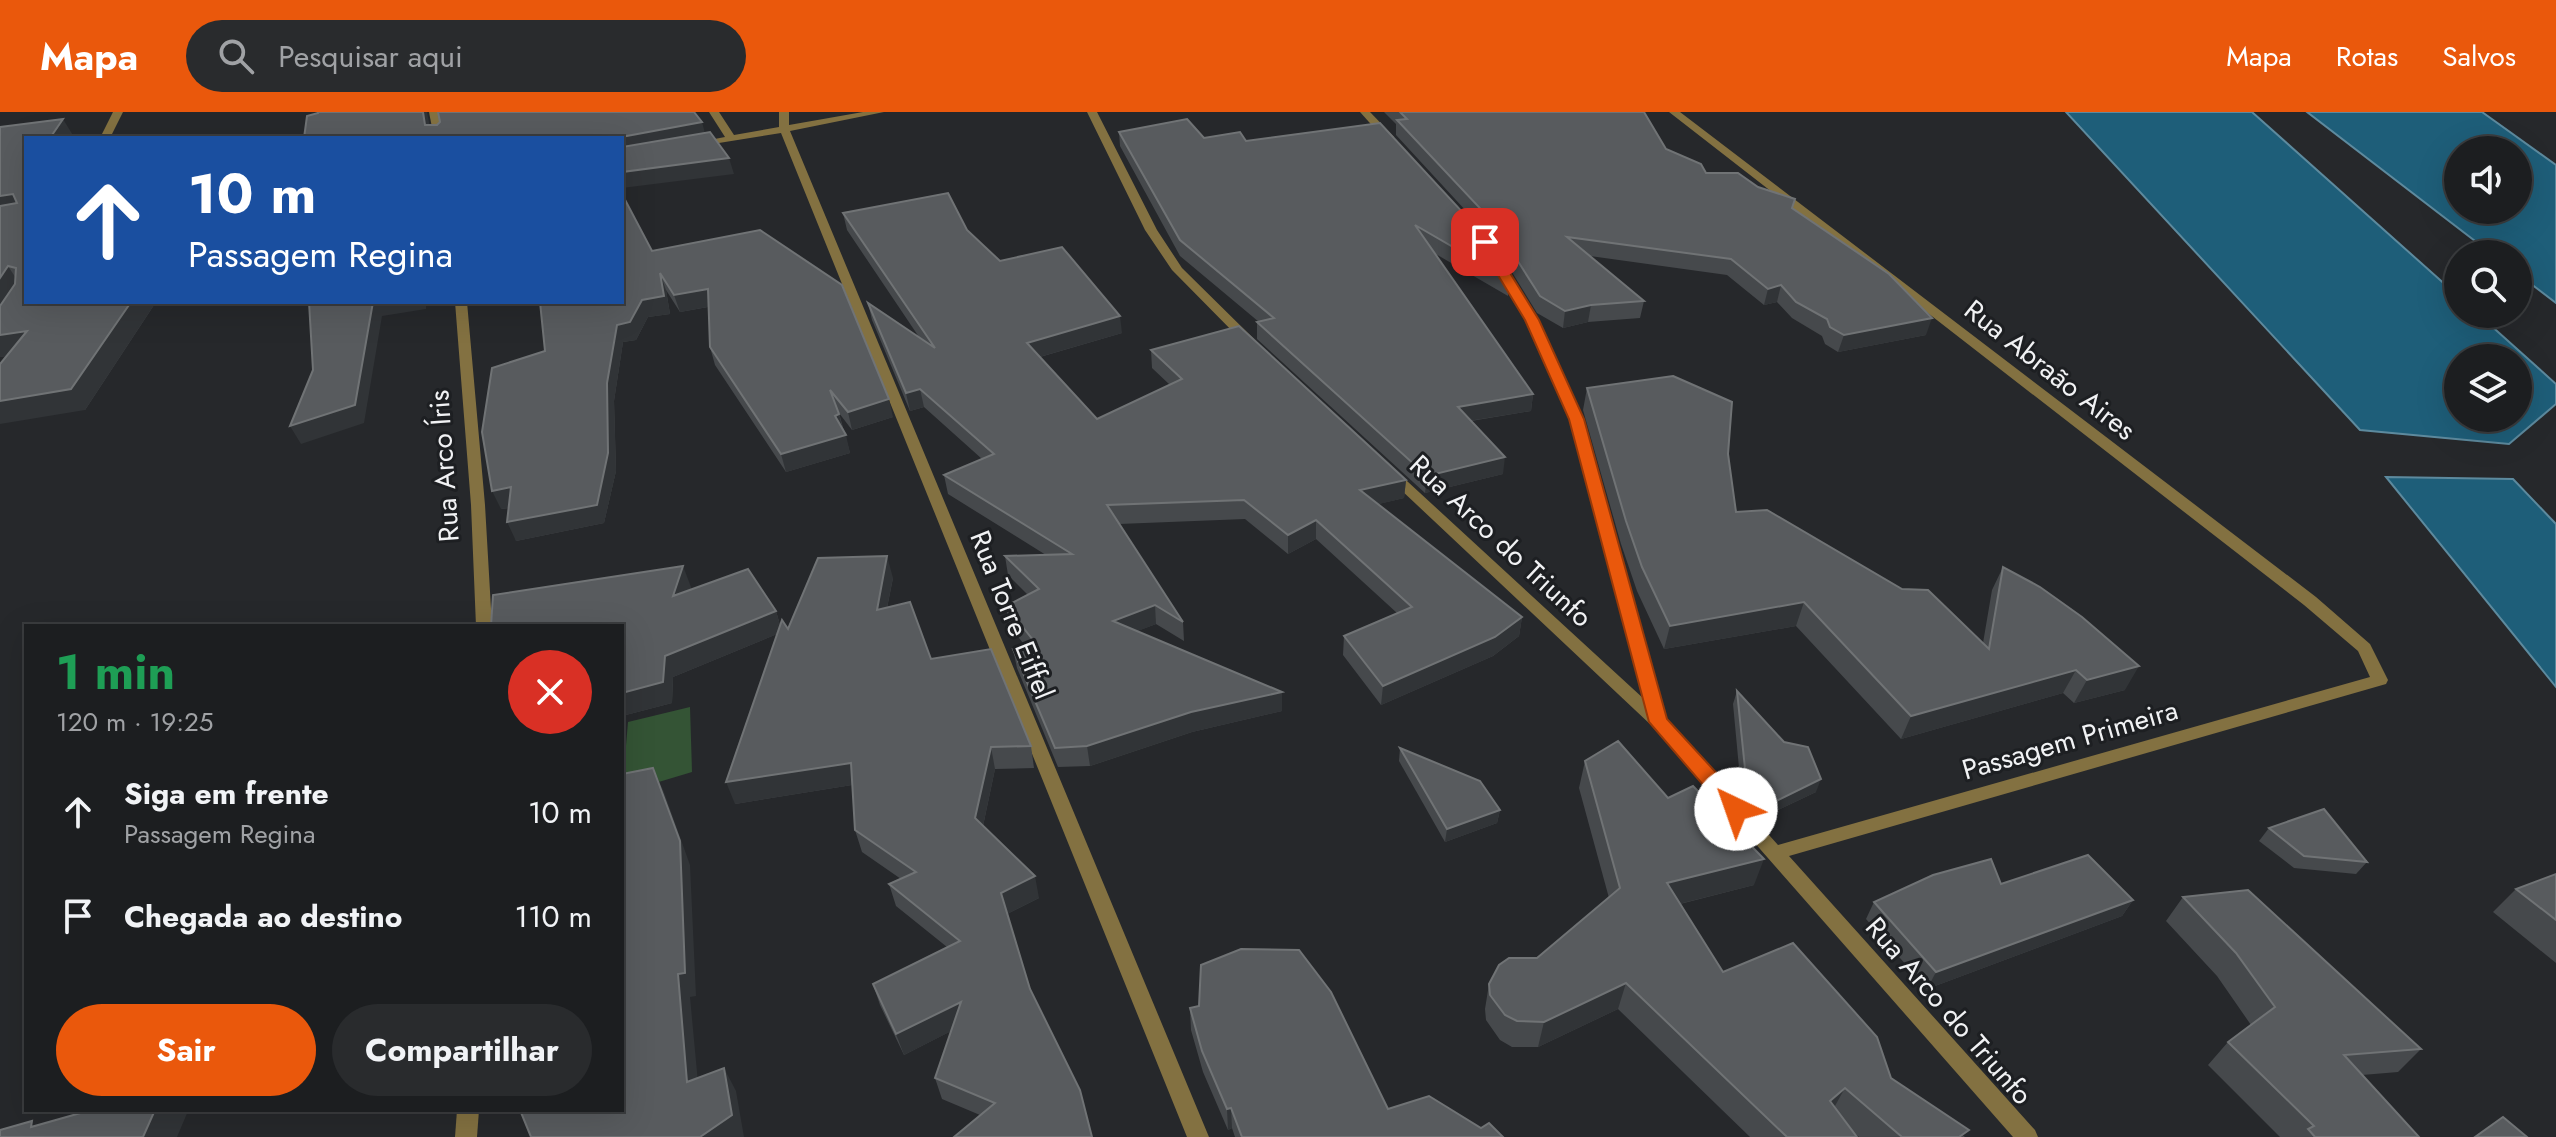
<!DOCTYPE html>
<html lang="pt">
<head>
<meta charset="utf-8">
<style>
  :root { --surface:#1c1e20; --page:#292b2d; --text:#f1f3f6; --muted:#a0a2a5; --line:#3a3c3e; --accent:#ea580c }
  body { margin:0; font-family:Jost,sans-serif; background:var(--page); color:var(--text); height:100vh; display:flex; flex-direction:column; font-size:30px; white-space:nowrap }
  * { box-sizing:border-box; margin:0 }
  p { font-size:26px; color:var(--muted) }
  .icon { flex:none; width:44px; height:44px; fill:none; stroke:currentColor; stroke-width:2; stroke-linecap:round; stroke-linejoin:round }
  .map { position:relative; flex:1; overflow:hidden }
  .side { position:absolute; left:24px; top:512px; width:600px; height:488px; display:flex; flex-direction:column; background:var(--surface); border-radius:0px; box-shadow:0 8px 32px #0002,0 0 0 2px var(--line) }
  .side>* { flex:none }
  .banner { position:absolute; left:24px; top:24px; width:600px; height:168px; border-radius:0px; box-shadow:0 8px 32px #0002,0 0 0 2px var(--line); background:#1a4fa0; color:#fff; overflow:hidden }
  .tools { position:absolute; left:2444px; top:24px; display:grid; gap:16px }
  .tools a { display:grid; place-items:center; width:88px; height:88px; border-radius:50%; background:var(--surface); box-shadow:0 8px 32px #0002,0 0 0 2px var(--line); font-size:40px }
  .pin { position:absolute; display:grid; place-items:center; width:68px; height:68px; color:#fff; margin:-34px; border-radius:16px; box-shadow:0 4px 12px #0006 }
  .me { position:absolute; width:88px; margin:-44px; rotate:318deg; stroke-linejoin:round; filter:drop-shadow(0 0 6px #0008) }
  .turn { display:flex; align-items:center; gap:28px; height:168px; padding:0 32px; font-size:36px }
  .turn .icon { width:104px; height:104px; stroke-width:2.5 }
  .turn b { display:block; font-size:56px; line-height:68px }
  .round { display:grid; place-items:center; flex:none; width:84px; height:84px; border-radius:42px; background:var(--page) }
  .overview { display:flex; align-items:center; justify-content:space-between; height:136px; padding:0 32px }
  h1 { font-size:48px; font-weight:700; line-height:60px; color:#1e9e55 }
  .button { display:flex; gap:16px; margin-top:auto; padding:16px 32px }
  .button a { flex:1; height:92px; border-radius:48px; background:var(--accent); color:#fff; font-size:32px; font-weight:700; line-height:92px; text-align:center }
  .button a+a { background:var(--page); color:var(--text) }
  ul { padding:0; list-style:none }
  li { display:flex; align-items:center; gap:24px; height:104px; padding:0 32px }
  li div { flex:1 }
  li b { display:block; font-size:30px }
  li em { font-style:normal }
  header { display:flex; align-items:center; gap:48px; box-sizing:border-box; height:112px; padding:0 40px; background:var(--accent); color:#fff }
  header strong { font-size:38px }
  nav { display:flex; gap:44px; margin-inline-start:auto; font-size:28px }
  .search { width:560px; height:72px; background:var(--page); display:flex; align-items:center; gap:20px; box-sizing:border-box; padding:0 28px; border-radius:44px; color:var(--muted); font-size:30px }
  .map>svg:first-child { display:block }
  .green { fill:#345435 }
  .water { fill:#1e5e79; stroke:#5d8a9e; stroke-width:2; fill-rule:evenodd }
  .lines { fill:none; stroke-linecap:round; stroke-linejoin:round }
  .minor { fill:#837141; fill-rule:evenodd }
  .wall { fill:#46494c }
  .shaded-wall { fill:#313437 }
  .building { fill:#585b5e; stroke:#707375; stroke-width:2 }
  .route { fill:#ea580c; stroke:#983908; stroke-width:2 }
  .labels { text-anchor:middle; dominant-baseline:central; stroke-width:6; stroke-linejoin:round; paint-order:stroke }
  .street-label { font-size:28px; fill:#f1f2f4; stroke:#1d1f22 }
</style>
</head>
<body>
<header>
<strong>Mapa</strong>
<div class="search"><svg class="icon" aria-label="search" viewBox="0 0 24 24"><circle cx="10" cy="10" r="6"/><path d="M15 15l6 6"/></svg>Pesquisar aqui</div>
<nav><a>Mapa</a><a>Rotas</a><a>Salvos</a></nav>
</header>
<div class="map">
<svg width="2556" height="1025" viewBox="0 0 2556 1025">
  <rect width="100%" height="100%" fill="#26282b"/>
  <!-- green -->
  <polygon class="green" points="690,595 692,660 622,681 628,610"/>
  <!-- water -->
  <g class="water">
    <path d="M2066,0H2252L2458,184V202H2478L2556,272V292L2509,332L2360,318ZM2458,246H2518V306H2458Z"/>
    <path d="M2307,0H2482L2556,53V191L2518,162V142H2492ZM2458,38H2518V98H2458Z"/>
    <polygon points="2386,365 2513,367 2556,412 2556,575"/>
  </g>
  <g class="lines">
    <!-- minor -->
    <g class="minor">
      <polygon points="113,0 123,0 110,26 100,26"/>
      <polygon points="429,0 439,0 444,26 434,26"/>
      <polygon points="709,0 719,0 734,23 779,15 779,0 789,0 789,13 863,0 884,0 790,19 1209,1025 1187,1025 781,21 694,35 694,31 725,25"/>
      <polygon points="1087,0 1097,0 1157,118 1182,156 1254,227 1254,233 1246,233 1172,158 1145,118"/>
      <polygon points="1360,0 1370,0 1394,25 1394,29 1386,29"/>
      <polygon points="1669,0 1680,0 2316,485 2370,532 2388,568 2386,572 1789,744 2035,1018 2038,1025 2013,1025 1652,614 1383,361 1385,358 1395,358 1644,587 1570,307 1526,208 1493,153 1495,151 1503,151 1538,208 1584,307 1666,608 1778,733 2370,565 2358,539 2304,493"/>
      <polygon points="455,190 467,190 485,393 492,514 476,514 471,393"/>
      <polygon points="457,998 479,998 477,1025 455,1025"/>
    </g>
  </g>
  <!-- wall -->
  <g class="wall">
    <polygon points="1384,0 1644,0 1666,37 1706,61 1758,75 1792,96 1926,223 1838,240 1825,232 1822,224 1792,206 1777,190 1764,193 1727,163 1590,144 1644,189 1640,206 1588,210 1563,216 1537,201 1491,126 1396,23 1396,12"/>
    <polygon points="1380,11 1510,168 1508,184 1434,141 1533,282 1531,299 1471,309 1503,362 1425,381 1257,227 1257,210 1259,210 1180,144 1120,34 1119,20 1246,29"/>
    <polygon points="0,15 74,25 26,26 26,190 156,190 85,298 6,244 0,245"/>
    <polygon points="843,101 967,118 1000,149 1122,221 1040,245 1097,307 1170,273 1152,256 1151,238 1406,368 1404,386 1378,392 1522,505 1519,524 1493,544 1381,593 1343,543 1344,524 1397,501 1316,427 1288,442 1245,407 1119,412 1183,510 1184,529 1156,512 1137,519 1282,580 1282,599 1192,620 1090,654 1058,655 1017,556 1013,537 1026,535 1009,513 1006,494 1028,483 1008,463 1005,444 1046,443 948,382 944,363 982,347 924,295 910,299 872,208 868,191 919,225 847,118"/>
    <polygon points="652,139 893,305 852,318 839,301 850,341 786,360 715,253 710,235 708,195 680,200 666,178 670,202 648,205 636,228 623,230 614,289 616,359 604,411 516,429 509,396 501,397 545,239"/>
    <polygon points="1587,276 1728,342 1736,400 1983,531 1992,478 2003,455 2125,578 2074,591 2063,581 1901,627 1796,514 1664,537 1637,479 1621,432 1583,298"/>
    <polygon points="893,466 887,496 931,547 1031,634 1034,656 995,657 983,714 1039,786 1007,802 1030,877 1080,978 980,1003 942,987 935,966 951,919 904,943 880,893 873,872 947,835 896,794 889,772 901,767 862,740 855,718 852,673 735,692 777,522 673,565 672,591 622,604 691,475 690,478 776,499 780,513 788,517"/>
    <polygon points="1737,579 1816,680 1759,707 1742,688 1733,592"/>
    <polygon points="1400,636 1500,698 1497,711 1445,730 1399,649"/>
    <polygon points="1585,649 1668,686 1754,773 1680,792 1723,860 1891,966 1965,1025 1859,1025 1853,1020 1857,1025 1750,1025 1618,897 1538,935 1512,935 1500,928 1486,908 1485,897 1489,872 1537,846 1609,786 1579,676"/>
    <polygon points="2269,716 2367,750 2356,762 2294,756 2259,729"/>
    <polygon points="2556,762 2556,851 2493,800 2516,777"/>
    <polygon points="2001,772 2133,788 2122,804 1927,877 1866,807 1874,790"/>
    <polygon points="2183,785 2421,937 2398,960 2362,963 2419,1025 2280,1025 2208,953 2228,930 2251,913 2217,864 2166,809"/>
    <polygon points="1190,896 1388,997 1481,1016 1503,1025 1235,1025 1232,1016 1228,1018 1203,960 1191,918"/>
  </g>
  <!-- shaded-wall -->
  <g class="shaded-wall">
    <polygon points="423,0 427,0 432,26 425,13"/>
    <polygon points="63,7 74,25 73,26 50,26"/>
    <polygon points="702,10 706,25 622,41 622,26 616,26"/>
    <polygon points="729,46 734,62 622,76 622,60"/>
    <polygon points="13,82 26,101 0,105 0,84"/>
    <polygon points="8,154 21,174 0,206 0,166"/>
    <polygon points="660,161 666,178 670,202 648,205 636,228 623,230 614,289 616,359 604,411 516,429 507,410 607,271 617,213 642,188"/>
    <polygon points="1781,173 1777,190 1764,193 1768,177"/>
    <polygon points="708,177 713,194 680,200 674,183"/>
    <polygon points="131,190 156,190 85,298 0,312 0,289"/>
    <polygon points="373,190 426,190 426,197 382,204 364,311 301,332 290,314"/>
    <polygon points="1591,193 1588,210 1563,216 1565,199"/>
    <polygon points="1120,204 1122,221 1029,248 1027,231"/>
    <polygon points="1932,206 1926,223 1838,240 1844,223"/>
    <polygon points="27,219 41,240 0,245 0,223"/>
    <polygon points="920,277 924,295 910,299 906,281"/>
    <polygon points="1533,282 1531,299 1456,311 1458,295"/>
    <polygon points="889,287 893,305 852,318 848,300"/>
    <polygon points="839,302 844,321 835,304"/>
    <polygon points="846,323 850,341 786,360 781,342"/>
    <polygon points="1505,345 1503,362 1425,381 1427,364"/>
    <polygon points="1406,368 1404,386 1359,397 1360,378"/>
    <polygon points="511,375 519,394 501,397 492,379"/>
    <polygon points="1316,408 1316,427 1288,442 1288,423"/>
    <polygon points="887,444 893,466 882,520 877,498"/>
    <polygon points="683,454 691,475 681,504 673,484"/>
    <polygon points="1804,490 1796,514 1664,537 1670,514"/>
    <polygon points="1155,493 1156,512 1115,528 1113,509"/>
    <polygon points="776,499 782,520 673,565 672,591 622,604 622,581 665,544"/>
    <polygon points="1522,505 1519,524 1493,544 1381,593 1383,574"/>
    <polygon points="2139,554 2125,578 2074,591 2087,568"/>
    <polygon points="2076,558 2063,581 1901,627 1911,604"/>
    <polygon points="1282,580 1282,599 1192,620 1090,654 1087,634 1191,600"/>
    <polygon points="991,635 995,657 980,728 975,706"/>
    <polygon points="851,651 858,672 735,692 726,670"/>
    <polygon points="653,656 664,680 690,753 696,884 690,885 700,992 687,970"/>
    <polygon points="1821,667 1816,680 1759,707 1764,695"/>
    <polygon points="1500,698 1497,711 1445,730 1447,717"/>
    <polygon points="1764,747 1754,773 1659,797 1667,771"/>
    <polygon points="1035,764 1039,786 1005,803 1001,781"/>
    <polygon points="2133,788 2122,804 1927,877 1936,860"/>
    <polygon points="1626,871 1618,897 1538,935 1544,910"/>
    <polygon points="961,890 967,911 904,943 896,922"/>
    <polygon points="724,956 736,979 744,1025 700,1025"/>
    <polygon points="1845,976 1831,1001 1830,989"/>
    <polygon points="1231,996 1232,1016 1228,1018 1227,997"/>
    <polygon points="155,998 187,998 188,999 177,1025 143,1025"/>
  </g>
  <!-- building -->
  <g class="building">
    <polygon points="318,0 423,0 425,13 437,13 440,10 438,0 694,0 702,10 616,26 304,26 307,4 318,1"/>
    <polygon points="1400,0 1644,0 1666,37 1701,52 1706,61 1738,61 1758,75 1795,87 1792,96 1889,162 1932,206 1844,223 1830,215 1827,207 1796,190 1781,173 1768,177 1731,147 1567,125 1644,189 1591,193 1565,199 1540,184 1493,110 1397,8 1407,7"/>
    <polygon points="63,7 50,26 26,26 26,190 131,190 71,277 0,289 0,252 27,219 0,223 0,194 15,172 16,156 8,154 0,166 0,94 17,91 13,82 0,84 0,15"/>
    <polygon points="1187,7 1204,26 1240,20 1246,29 1380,11 1479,118 1510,168 1415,113 1533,282 1458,295 1505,345 1427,364 1257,210 1274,206 1180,128 1119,20"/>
    <polygon points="710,20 729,46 622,60 622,35"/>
    <polygon points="948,81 967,118 1000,149 1062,135 1120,204 1027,231 1097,307 1182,267 1151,238 1239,214 1406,368 1360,378 1522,505 1495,525 1383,574 1344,524 1412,495 1316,408 1288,423 1244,388 1107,393 1183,510 1155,493 1113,509 1282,580 1191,600 1087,634 1055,636 1013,537 1037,533 1006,494 1039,477 1005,444 1072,442 944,363 994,342 920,277 906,281 868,191 935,236 843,101"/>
    <polygon points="622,82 652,139 760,118 842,173 889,287 848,300 830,278 839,302 835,304 846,323 781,342 710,235 708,177 674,183 660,161 664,184 642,188 630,210 617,213 607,271 608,341 597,393 507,410 511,375 492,379 482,320 492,256 545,239 540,190 622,190"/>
    <polygon points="309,190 373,190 355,293 290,314 313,258"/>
    <polygon points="1673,264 1732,290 1728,342 1736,400 1767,398 1902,477 1928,478 1989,537 2003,455 2040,475 2082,505 2139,554 2087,568 2076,558 1911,604 1804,490 1670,514 1642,455 1626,409 1587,276"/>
    <polygon points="887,444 877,498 910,490 931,547 991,537 1031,634 991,635 975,706 1035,764 1001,781 1030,877 1080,978 1092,1025 954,1025 995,991 935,966 961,890 896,922 873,872 960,829 889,772 916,760 855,718 851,651 726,670 782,508 788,517 818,446"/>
    <polygon points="683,454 673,484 748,457 776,499 665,544 663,570 622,581 622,514 491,514 493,483"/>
    <polygon points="1737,579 1784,630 1808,635 1821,667 1764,695 1747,676"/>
    <polygon points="1618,629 1668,686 1693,674 1764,747 1667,771 1723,860 1793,831 1877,925 1891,966 1969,1018 1959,1025 1902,1025 1845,976 1830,989 1857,1025 1787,1025 1626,871 1544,910 1517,909 1505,903 1490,883 1489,872 1499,853 1509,846 1537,846 1620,776 1585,649"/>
    <polygon points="1400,636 1480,669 1500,698 1447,717"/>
    <polygon points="653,656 680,729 685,861 678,862 687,970 724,956 732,1003 700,1025 531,1025 520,998 622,998 622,662"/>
    <polygon points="2324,697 2367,750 2304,744 2269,716"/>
    <polygon points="2088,743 2133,788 1936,860 1874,790 1933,763 1991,747 2001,772"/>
    <polygon points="2556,762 2556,808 2516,777"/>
    <polygon points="2248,778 2421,937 2344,943 2419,1025 2315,1025 2308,1017 2314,1014 2228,930 2275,895 2236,841 2183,785"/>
    <polygon points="1241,837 1299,838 1331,880 1388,997 1429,984 1481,1016 1489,1011 1503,1025 1242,1025 1231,996 1227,997 1202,939 1190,896 1199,894 1201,853"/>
    <polygon points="91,998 155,998 143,1025 0,1025 0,1018 32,1009 31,1015"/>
    <polygon points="2503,1005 2527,1025 2475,1025"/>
  </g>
  <!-- route -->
  <polygon class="route" points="1485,127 1491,130 1539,208 1584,307 1667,607 1744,691 1747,697 1744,703 1729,703 1649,610 1569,307 1525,208 1478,130"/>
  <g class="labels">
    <!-- street labels -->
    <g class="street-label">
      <text transform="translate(2050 258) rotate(38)">Rua Abraão Aires</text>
      <text transform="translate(444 354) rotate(-94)">Rua Arco Íris</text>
      <text transform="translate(1501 429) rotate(43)">Rua Arco do Triunfo</text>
      <text transform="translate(1012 503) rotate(68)">Rua Torre Eiffel</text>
      <text transform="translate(2070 628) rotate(-16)">Passagem Primeira</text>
      <text transform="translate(1949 899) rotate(49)">Rua Arco do Triunfo</text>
    </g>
  </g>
</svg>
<div class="tools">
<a><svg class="icon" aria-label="sound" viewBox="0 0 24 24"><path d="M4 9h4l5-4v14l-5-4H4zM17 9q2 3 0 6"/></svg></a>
<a><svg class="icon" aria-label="search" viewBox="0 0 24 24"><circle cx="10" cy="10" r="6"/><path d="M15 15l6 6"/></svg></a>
<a><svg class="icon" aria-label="layers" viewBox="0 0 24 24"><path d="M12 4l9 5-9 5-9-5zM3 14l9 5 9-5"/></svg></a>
</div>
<div class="pin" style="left:1485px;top:130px;background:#d93025"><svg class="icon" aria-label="arrive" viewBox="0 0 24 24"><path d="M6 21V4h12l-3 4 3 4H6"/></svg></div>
<svg class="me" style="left:1736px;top:697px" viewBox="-20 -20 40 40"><circle r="19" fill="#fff"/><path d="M0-13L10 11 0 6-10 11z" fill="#ea580c"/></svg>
<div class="banner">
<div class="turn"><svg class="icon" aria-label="ahead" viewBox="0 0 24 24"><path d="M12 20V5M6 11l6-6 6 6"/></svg><div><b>10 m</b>Passagem Regina</div></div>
</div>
<section class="side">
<div class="overview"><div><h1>1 min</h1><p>120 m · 19:25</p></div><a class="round" style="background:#d93025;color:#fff"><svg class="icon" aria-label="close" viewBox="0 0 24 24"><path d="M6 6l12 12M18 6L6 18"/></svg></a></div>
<ul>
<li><svg class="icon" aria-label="ahead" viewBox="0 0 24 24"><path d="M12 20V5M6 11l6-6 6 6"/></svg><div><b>Siga em frente</b><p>Passagem Regina</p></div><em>10 m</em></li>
<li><svg class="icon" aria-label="arrive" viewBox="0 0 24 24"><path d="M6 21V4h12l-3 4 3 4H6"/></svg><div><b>Chegada ao destino</b></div><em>110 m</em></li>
</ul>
<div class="button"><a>Sair</a><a>Compartilhar</a></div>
</section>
</div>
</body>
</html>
